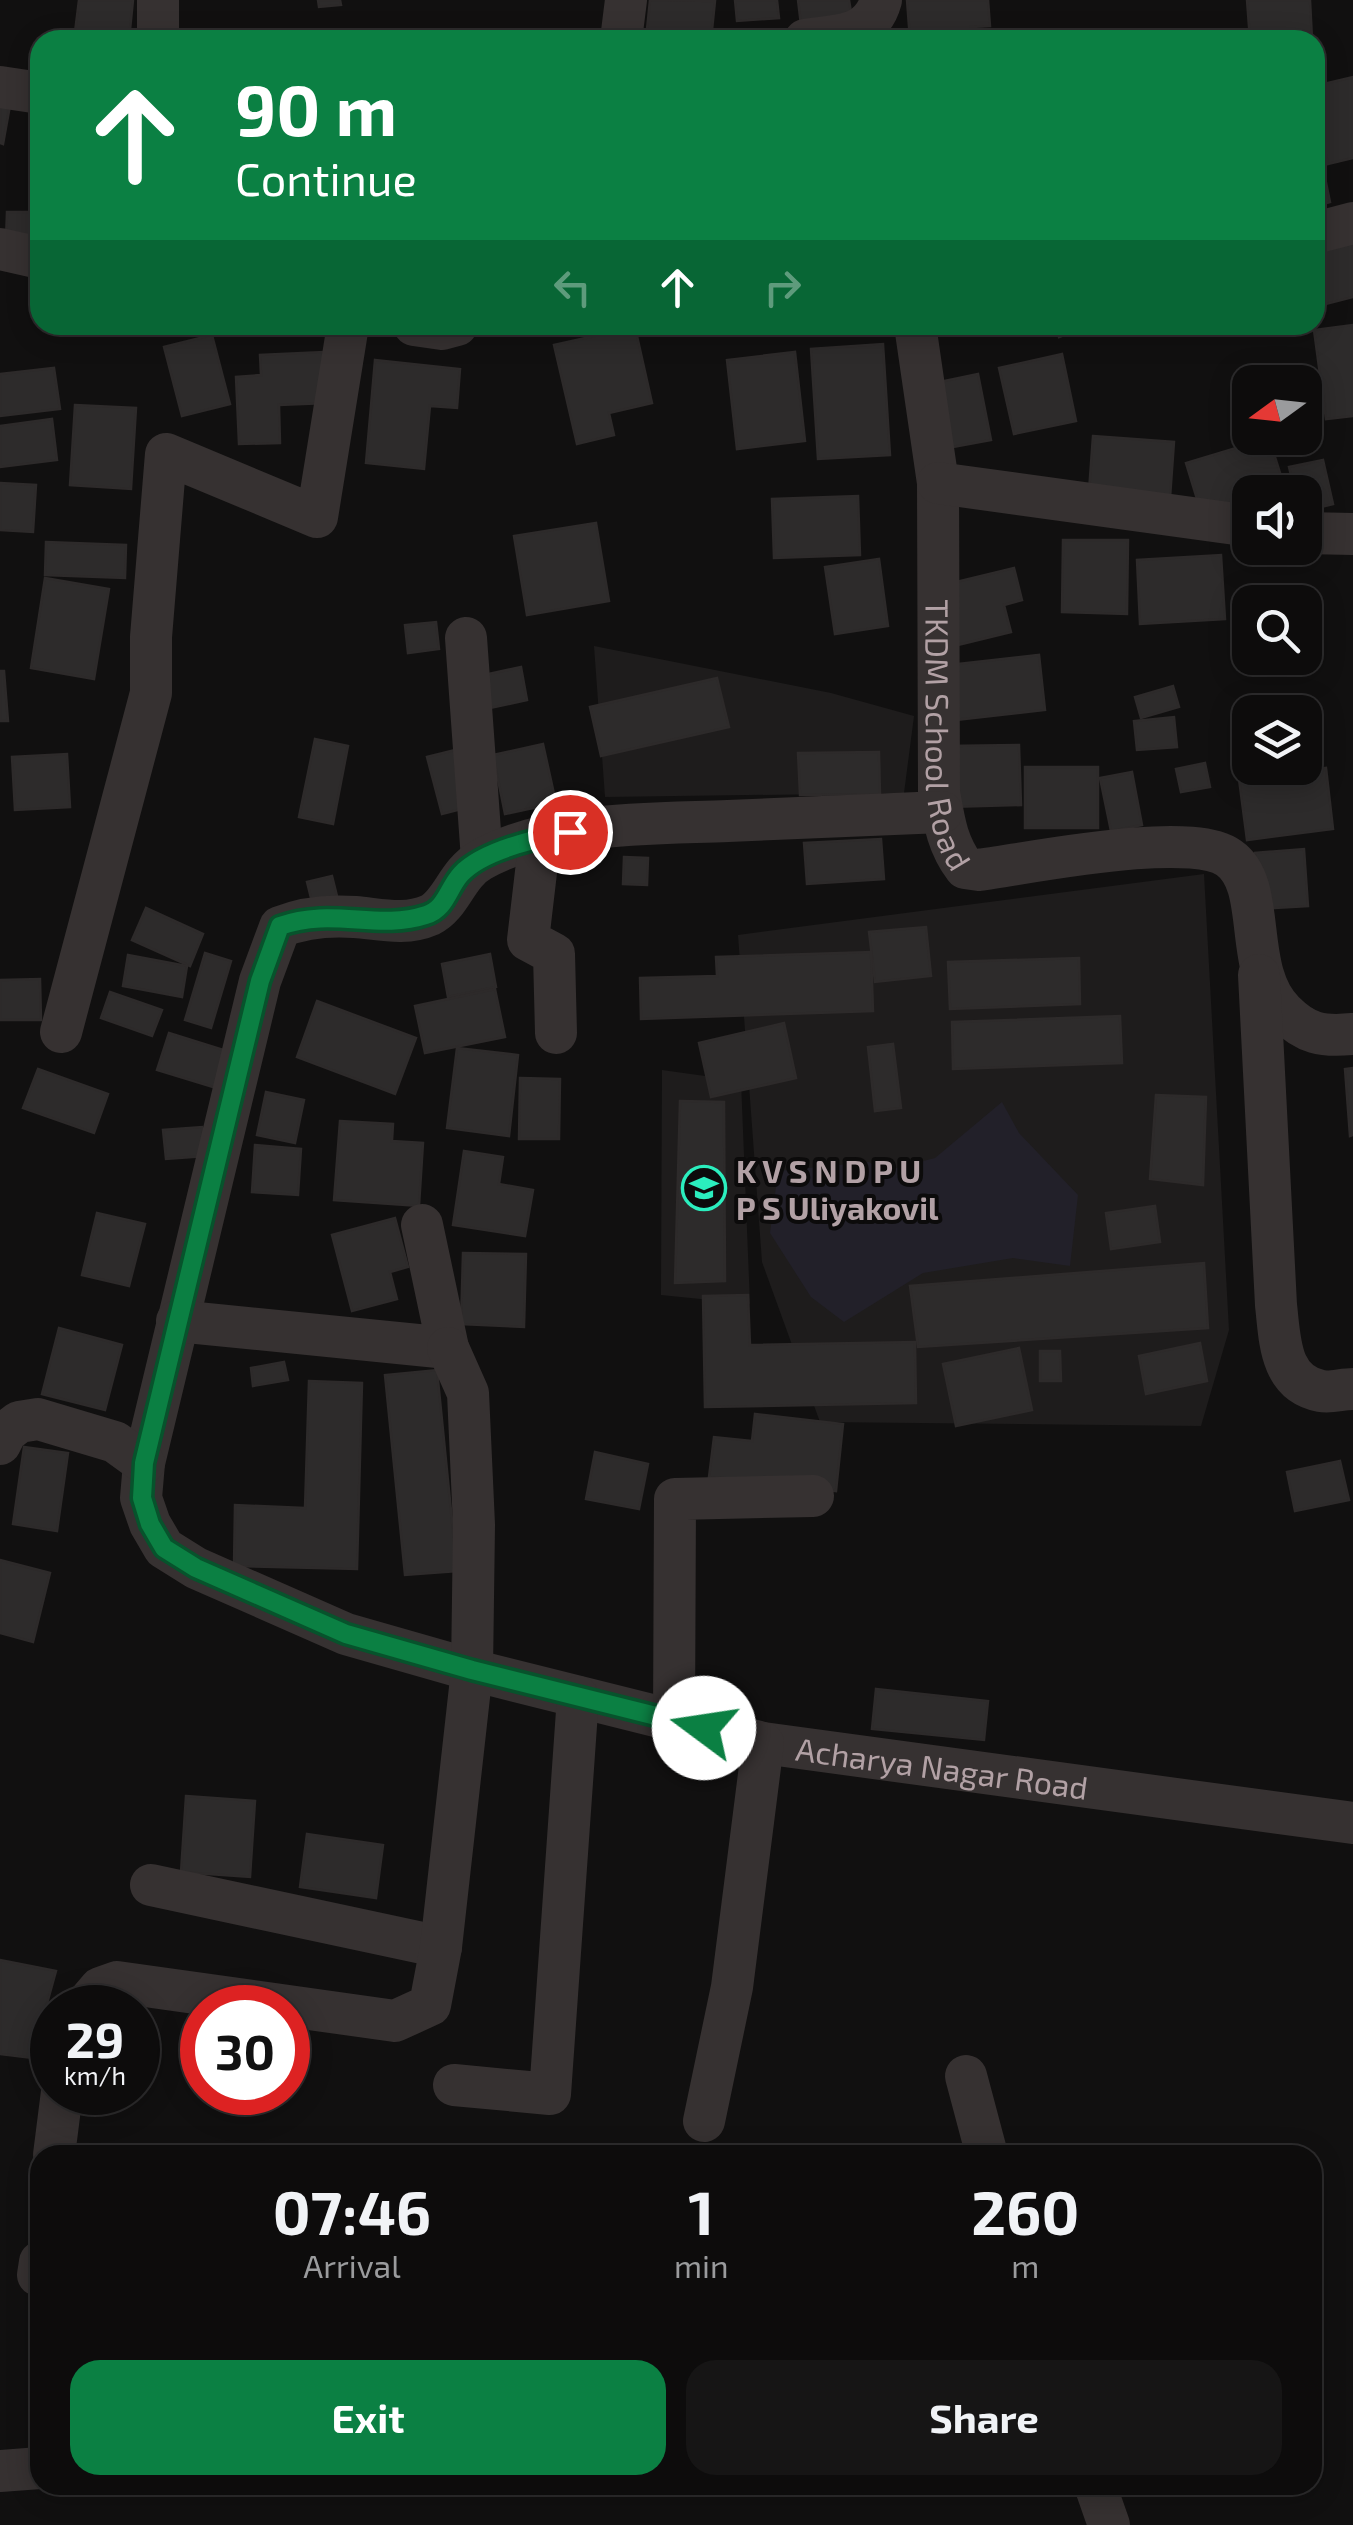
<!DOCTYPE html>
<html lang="en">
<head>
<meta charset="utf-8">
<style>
  :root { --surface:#0d0c0c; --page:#161515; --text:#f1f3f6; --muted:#9a9b9d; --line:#2d2c2d; --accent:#0b8043 }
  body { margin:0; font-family:"Exo 2",sans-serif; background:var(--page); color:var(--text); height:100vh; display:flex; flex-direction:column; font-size:38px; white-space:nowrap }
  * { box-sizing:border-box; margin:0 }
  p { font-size:32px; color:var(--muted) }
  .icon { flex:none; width:55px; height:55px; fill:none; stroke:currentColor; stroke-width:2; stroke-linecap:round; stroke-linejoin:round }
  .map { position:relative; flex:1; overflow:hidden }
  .drawer { position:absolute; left:30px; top:2145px; width:1292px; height:350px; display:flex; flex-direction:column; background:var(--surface); border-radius:30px; box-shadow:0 5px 25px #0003,0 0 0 2px var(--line) }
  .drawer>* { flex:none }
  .banner { position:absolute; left:30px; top:30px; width:1295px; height:305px; border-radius:30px; box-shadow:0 5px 25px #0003,0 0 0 2px var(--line); background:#0b8043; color:#fff; overflow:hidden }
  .needle { width:65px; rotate:255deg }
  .fabs { position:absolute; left:1232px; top:365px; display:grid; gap:20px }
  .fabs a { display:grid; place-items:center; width:90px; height:90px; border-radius:20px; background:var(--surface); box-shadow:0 5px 25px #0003,0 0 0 2px var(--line); font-size:50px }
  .speed { position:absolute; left:30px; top:1985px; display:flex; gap:20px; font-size:50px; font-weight:700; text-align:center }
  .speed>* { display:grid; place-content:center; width:130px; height:130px; border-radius:50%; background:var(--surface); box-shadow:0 5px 25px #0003,0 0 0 2px var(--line); line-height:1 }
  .speed small { font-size:25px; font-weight:400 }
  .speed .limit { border:15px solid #d22; background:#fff; color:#111 }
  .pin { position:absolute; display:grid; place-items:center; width:85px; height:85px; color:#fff; margin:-42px; border:5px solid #fff; border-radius:50%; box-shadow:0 2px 10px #0007 }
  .me { position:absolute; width:110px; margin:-55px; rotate:284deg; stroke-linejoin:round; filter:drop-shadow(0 0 8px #0008) }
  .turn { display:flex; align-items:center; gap:35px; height:210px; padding:0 40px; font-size:45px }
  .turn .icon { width:130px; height:130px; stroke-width:2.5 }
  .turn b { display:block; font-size:70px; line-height:85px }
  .lanes { display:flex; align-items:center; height:95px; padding:0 40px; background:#0003; justify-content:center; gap:50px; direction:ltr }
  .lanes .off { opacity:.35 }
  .eta { display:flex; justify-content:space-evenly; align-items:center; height:170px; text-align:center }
  .eta b { font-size:60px; font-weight:700; line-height:70px }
  .primary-button { display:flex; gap:20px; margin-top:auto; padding:20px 40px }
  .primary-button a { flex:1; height:115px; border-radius:30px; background:var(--accent); color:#fff; font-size:40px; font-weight:700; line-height:115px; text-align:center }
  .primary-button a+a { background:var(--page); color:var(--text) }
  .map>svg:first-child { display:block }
  .built { fill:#1e1c1c }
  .green { fill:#222029 }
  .building { fill:#2d2b2b; stroke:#2d2a2a; stroke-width:2.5 }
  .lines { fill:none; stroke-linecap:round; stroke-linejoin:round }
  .minor { stroke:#363131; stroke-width:42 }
  .route-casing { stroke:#07532c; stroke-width:25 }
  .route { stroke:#0b8043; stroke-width:18 }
  .labels { text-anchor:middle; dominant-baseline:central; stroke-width:8; stroke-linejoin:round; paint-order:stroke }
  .street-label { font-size:32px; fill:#b2a1a5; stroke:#0c0b0b }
  .poi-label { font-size:32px; font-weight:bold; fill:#b2a1a5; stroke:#0c0b0b; text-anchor:start }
</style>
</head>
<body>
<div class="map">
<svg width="1353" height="2525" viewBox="0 0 1353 2525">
  <rect width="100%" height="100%" fill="#111010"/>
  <!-- built -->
  <g class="built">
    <polygon points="594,646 831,693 914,716 904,793 605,797"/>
    <polygon points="1204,874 1229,1330 1201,1426 820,1422 762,1262 738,935"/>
    <polygon points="662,1070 741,1081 750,1304 661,1295"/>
  </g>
  <!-- green -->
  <polygon class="green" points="1002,1102 1019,1133 1078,1195 1070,1266 1013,1258 923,1273 844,1322 811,1297 770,1233 778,1171 869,1162 884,1171 935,1158"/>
  <!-- building -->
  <g class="building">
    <polygon points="79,0 133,0 129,40 74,40"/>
    <polygon points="318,0 340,0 341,5 319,7"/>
    <polygon points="650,0 715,1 711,40 646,39"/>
    <polygon points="735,0 777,0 779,18 737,21"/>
    <polygon points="798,0 849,0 852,18 801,25"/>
    <polygon points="907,0 988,0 990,26 971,27 972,40 910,40"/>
    <polygon points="1247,0 1310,0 1312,39 1250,40"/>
    <polygon points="1169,32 1171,40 1135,40 1135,39"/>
    <polygon points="1353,77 1353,158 1328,164 1315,110 1315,86"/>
    <polygon points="0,98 11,100 3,144 0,143"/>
    <polygon points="1323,168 1330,202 1315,206 1315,170"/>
    <polygon points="7,212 40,212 40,241 6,241"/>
    <polygon points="1353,237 1353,297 1318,306 1315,292 1315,246"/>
    <polygon points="1055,325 1091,325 1059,337"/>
    <polygon points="1353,325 1353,416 1326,419 1314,330"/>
    <polygon points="635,327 652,403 609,413 614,435 577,444 554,345"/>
    <polygon points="212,335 230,404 182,416 164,347"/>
    <polygon points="883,344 890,455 818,459 811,349"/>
    <polygon points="323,352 326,403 279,405 280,443 239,444 236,377 261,375 260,355"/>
    <polygon points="795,352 805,441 737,449 727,360"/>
    <polygon points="1062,354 1076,421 1014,434 999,368"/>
    <polygon points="375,360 460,369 457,408 430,406 424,469 366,463"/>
    <polygon points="54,368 60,409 0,416 0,374"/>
    <polygon points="978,374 991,440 942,449 930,384"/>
    <polygon points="75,405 136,408 131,489 70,485"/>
    <polygon points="52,419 57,460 0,467 0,426"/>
    <polygon points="1093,436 1174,442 1170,498 1089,491"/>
    <polygon points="1269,438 1286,492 1250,492 1250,509 1201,512 1186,463"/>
    <polygon points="1323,460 1333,504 1305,511 1305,492 1295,492 1289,467"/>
    <polygon points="0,483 36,485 33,532 0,530"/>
    <polygon points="858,496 860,555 774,558 772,499"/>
    <polygon points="596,523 609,601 527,615 514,536"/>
    <polygon points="1063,540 1128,540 1127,614 1062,612"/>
    <polygon points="46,542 126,545 125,578 45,575"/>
    <polygon points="1221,555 1225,619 1140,624 1137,560"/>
    <polygon points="879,559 888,626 835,634 825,567"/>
    <polygon points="1014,568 1022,600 1004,605 1011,632 958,645 944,585"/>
    <polygon points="45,578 109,589 94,679 31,668"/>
    <polygon points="436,622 439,649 408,653 405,625"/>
    <polygon points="1039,655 1045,710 955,720 948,665"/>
    <polygon points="521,667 527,700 490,708 484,675"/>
    <polygon points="0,671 4,671 8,721 0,721"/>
    <polygon points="717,678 729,727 601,756 590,707"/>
    <polygon points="1173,686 1179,707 1141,718 1135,697"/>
    <polygon points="1174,717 1177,747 1137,750 1134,721"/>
    <polygon points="315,739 348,746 333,824 299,817"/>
    <polygon points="543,744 556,803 505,814 493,755"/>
    <polygon points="1019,745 1021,805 949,807 947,746"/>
    <polygon points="459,749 473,806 442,814 427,757"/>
    <polygon points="879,752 880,794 800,795 798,753"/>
    <polygon points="67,754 70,807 15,810 12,757"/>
    <polygon points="1205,763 1210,787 1181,792 1176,769"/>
    <rect x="1025" y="767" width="73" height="61"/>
    <polygon points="1326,768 1333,829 1247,840 1239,779"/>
    <polygon points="1132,772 1142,825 1111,831 1100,778"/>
    <polygon points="881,839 884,879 807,884 804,843"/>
    <polygon points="1304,849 1308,906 1259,909 1255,853"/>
    <polygon points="624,857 648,858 647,885 623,884"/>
    <polygon points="332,876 339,904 314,910 307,882"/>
    <polygon points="146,908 203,934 190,966 132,940"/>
    <polygon points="926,927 931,976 875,982 869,932"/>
    <polygon points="871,952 873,1011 641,1019 640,978 717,976 716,957"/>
    <polygon points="205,953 231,961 211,1028 185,1020"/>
    <polygon points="490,954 496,987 448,997 442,964"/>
    <polygon points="128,955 187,966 182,997 123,986"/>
    <polygon points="1079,958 1080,1004 950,1009 948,962"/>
    <polygon points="40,979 41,1020 0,1020 0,980"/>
    <polygon points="495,989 505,1037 425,1053 415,1006"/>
    <polygon points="110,992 162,1010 152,1036 101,1018"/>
    <polygon points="317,1001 416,1038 395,1094 297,1057"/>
    <polygon points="1120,1016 1122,1063 953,1069 952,1022"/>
    <polygon points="784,1023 796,1078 711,1097 699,1043"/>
    <polygon points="169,1033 227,1051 216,1088 157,1070"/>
    <polygon points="893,1044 901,1108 875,1111 868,1047"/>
    <polygon points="457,1048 518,1055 509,1136 447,1128"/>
    <polygon points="1353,1068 1353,1135 1350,1136 1345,1069"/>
    <polygon points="38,1069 108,1094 94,1133 23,1108"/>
    <polygon points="520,1078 560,1079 559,1139 519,1139"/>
    <polygon points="266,1092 304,1100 295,1143 257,1135"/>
    <polygon points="1156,1095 1206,1097 1203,1185 1150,1179"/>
    <polygon points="680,1101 724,1102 725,1281 675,1283"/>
    <polygon points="340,1121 393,1124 392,1141 423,1143 419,1206 334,1200"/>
    <polygon points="202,1127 205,1156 166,1159 163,1130"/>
    <polygon points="255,1145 301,1149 298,1195 252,1192"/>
    <polygon points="464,1151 503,1157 499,1184 533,1190 525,1236 453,1225"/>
    <polygon points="1155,1206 1160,1242 1111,1249 1106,1213"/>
    <polygon points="97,1213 145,1224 129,1286 82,1275"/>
    <polygon points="395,1218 408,1267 390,1272 397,1299 352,1311 332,1235"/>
    <polygon points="463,1253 526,1254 524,1327 461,1324"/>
    <polygon points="1204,1263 1208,1328 918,1347 910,1286"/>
    <polygon points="748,1295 750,1345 915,1342 916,1403 705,1407 703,1296"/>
    <polygon points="59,1328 122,1345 105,1410 42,1394"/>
    <polygon points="1200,1343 1207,1381 1146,1394 1139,1356"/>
    <polygon points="1019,1348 1032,1410 956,1426 943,1364"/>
    <polygon points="1040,1351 1060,1351 1061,1381 1040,1381"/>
    <polygon points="284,1362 288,1380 253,1386 251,1368"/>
    <polygon points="437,1370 457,1571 405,1575 385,1375"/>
    <polygon points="309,1381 362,1383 357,1569 234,1566 235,1505 305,1508"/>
    <polygon points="755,1414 843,1424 836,1491 709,1477 714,1437 752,1441"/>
    <polygon points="24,1447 68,1453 57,1531 13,1524"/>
    <polygon points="595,1452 648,1464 639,1509 586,1499"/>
    <polygon points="1340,1461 1349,1500 1295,1511 1287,1472"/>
    <polygon points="0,1560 50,1573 33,1642 0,1633"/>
    <polygon points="876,1689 988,1701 984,1740 872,1729"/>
    <polygon points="186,1796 255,1801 250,1877 181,1872"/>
    <polygon points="307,1834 383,1845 376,1898 300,1887"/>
    <polygon points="0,1960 56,1971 32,2058 0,2054"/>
  </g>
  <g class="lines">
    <!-- minor -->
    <g class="minor">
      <polyline points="158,40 158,0"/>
      <polyline points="621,40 626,0"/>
      <path d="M805,40C838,35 871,37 881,0"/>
      <polyline points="0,87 40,93"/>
      <polyline points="1315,233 1353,223"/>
      <polyline points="0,249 40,258"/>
      <polyline points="414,325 442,329 457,325"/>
      <path id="s1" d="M915,325L938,483L939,792C944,821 947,844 965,868L979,870C1031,863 1190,830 1229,858C1269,886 1241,970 1284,1012C1306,1034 1322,1037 1353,1034"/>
      <polyline points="938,483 1250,526"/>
      <polyline points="1305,533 1353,534"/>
      <polyline points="466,638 482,859"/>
      <path id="s2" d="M942,812C871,815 800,818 728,821C651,824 550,821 481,860C457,873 451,905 430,915C405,926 380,919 355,917C328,915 305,917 280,927L260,981L144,1463L141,1498L150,1524L164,1548L196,1568L346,1634L472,1670L763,1743L1353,1823"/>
      <polyline points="540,838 528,940 554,954 556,1033"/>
      <path d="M1259,975L1276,1305C1280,1339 1279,1383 1321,1391C1331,1393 1342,1389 1353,1389"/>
      <polyline points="61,1032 151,693 151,637 166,454 317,517 348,325"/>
      <polyline points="177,1321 448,1348 422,1225"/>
      <polyline points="0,1444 6,1432 19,1422 38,1419 115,1442 144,1463"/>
      <polyline points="674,1721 675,1499 813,1496"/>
      <polyline points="151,1885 441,1947"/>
      <polyline points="83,2008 100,1988 117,1982 395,2021 430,2005 441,1947 472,1670 474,1525 468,1393 448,1348"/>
      <polyline points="966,2076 987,2155"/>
      <polyline points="454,2085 550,2094 578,1697"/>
      <polyline points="704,2121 732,1987 763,1743"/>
      <polyline points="54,2155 62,2092"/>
      <polyline points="38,2275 40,2262"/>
      <polyline points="0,2471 40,2468"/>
      <polyline points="1095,2485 1109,2525"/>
    </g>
  </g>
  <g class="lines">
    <defs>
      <path id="route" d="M570,832C538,838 483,850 461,874C448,888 446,909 426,915C377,931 333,907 280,926L260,981L144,1463L142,1498L150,1524L164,1548L196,1568L346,1634L472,1670L704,1728"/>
    </defs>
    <!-- route casing -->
    <use href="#route" class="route-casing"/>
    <!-- route -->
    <use href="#route" class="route"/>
  </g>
  <!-- icons -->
  <defs>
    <symbol id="school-ring" viewBox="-11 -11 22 22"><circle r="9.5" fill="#0c0b0b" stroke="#2beebe" stroke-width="1.5"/><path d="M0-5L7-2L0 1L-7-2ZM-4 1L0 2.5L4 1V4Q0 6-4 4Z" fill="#2beebe"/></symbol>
  </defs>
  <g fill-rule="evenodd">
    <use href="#school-ring" x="679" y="1163" width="50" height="50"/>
  </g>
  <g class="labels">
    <!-- street labels -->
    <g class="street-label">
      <text stroke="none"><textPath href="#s1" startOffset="412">TKDM School Road</textPath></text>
      <text stroke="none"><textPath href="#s2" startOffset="2152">Acharya Nagar Road</textPath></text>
    </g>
    <!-- poi labels -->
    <g class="poi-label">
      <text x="736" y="1170">K V S N D P U<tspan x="736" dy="37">P S Uliyakovil</tspan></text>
    </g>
  </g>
</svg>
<div class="fabs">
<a><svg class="needle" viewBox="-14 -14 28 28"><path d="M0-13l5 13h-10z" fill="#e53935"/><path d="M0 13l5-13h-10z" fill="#9a9b9d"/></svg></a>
<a><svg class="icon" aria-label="sound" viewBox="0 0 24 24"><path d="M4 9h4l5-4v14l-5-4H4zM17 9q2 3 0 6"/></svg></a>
<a><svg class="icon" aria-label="search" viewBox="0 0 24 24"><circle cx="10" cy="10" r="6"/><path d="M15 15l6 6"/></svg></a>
<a><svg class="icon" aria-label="layers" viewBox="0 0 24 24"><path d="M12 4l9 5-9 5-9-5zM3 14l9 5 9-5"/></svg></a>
</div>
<div class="speed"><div>29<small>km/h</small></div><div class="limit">30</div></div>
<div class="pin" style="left:570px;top:832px;background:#d93025"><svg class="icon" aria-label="arrive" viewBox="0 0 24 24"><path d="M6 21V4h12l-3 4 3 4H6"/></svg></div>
<svg class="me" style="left:704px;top:1728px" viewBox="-20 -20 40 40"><circle r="19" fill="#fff"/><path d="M0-13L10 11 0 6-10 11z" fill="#0b8043"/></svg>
<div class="banner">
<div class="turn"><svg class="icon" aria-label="ahead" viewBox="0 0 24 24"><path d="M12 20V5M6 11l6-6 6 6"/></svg><div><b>90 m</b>Continue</div></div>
<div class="lanes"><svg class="icon off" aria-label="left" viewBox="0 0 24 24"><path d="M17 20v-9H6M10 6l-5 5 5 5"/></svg><svg class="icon" aria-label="ahead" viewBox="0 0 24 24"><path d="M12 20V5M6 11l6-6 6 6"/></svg><svg class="icon off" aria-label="right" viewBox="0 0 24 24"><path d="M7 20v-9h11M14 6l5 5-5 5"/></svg></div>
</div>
<section class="drawer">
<div class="eta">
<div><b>07:46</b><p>Arrival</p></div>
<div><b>1</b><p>min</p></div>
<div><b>260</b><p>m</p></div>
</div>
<div class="primary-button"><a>Exit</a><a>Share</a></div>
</section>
</div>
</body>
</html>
